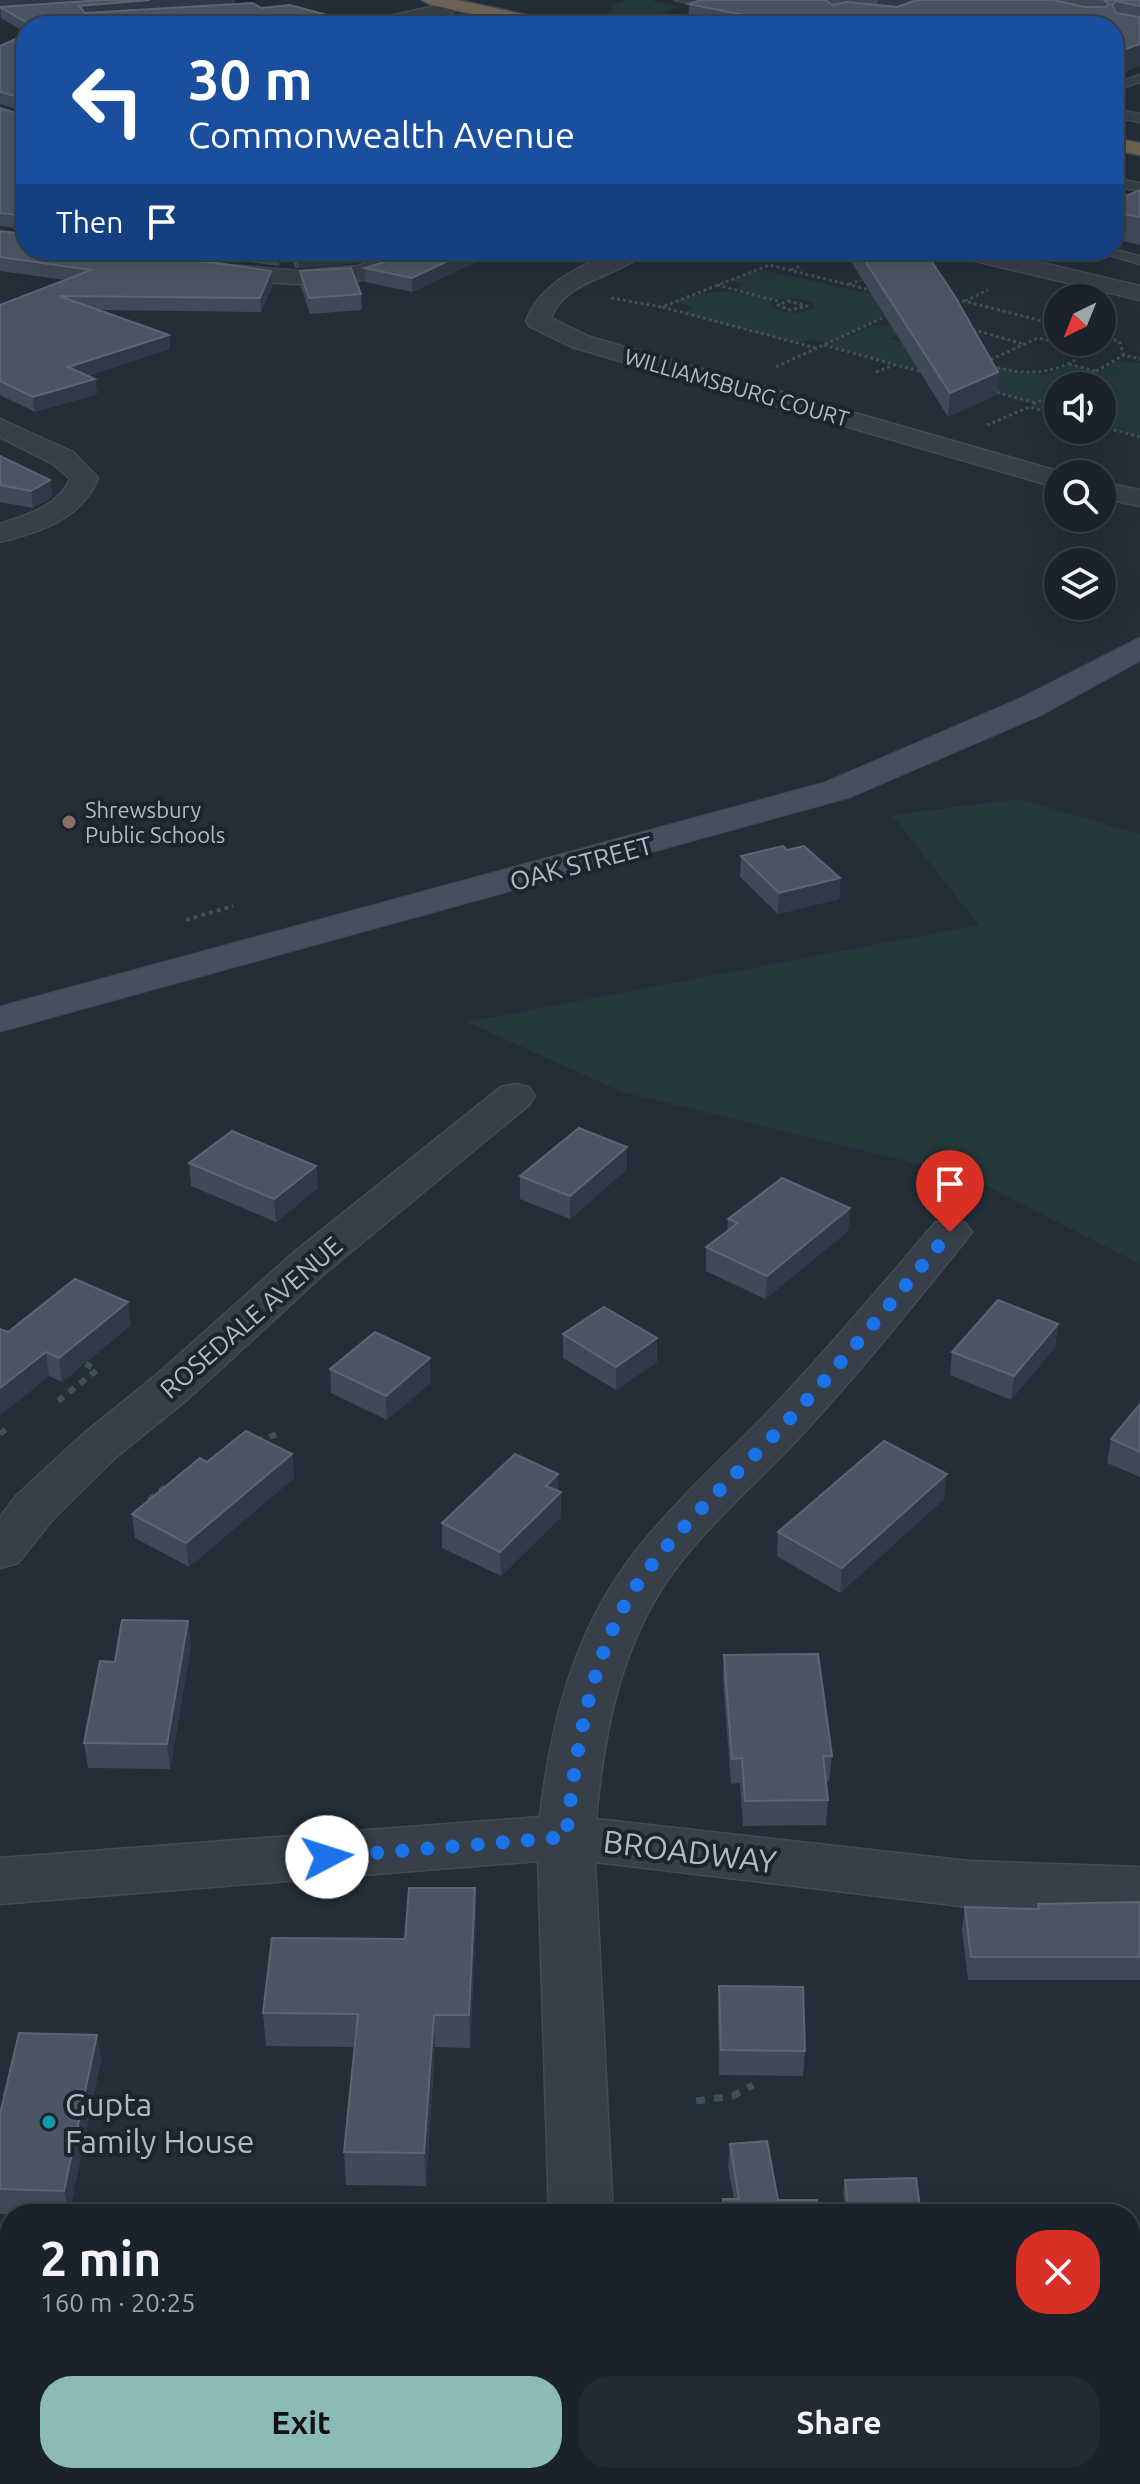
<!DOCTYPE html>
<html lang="en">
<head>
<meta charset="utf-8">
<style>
  :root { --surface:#1a222b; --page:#232a33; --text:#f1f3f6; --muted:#9fa4a9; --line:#383f47; --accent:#8bbbb9 }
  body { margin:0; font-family:Ubuntu,sans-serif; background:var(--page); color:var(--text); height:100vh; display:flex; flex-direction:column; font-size:30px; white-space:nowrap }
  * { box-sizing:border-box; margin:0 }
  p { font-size:26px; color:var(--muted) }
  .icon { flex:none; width:44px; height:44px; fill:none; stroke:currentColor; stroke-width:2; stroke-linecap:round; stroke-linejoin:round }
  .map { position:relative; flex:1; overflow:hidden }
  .panel { position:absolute; left:0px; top:2204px; width:1140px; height:280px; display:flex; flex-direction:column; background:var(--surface); border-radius:32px 32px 0 0; box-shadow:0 8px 32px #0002,0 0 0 2px var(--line) }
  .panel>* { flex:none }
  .guide { position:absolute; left:16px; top:16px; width:1108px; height:244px; border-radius:32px; box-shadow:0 8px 32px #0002,0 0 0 2px var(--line); background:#1a4fa0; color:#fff; overflow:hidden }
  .needle { width:52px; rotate:223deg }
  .buttons { position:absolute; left:1044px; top:284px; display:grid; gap:16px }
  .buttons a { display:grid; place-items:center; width:72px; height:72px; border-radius:50%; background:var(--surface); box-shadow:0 8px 32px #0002,0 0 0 2px var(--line); font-size:40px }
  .pin { position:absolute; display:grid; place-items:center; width:68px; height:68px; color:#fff; margin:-82px -34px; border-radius:50% 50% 50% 0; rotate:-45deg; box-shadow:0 0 8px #0007 }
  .pin .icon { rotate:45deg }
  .me { position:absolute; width:88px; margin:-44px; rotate:85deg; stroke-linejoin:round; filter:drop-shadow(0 0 6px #0008) }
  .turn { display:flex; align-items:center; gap:28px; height:168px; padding:0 40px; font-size:36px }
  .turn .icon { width:104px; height:104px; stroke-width:2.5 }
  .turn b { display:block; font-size:56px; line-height:68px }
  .then { display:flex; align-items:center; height:76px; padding:0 40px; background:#0003; gap:16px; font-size:30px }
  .round { display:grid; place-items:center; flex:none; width:84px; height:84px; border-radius:32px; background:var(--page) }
  .summary { display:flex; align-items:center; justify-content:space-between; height:136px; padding:0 40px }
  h1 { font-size:48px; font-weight:700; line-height:60px }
  .cta { display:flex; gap:16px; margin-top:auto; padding:16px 40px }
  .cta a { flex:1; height:92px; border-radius:32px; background:var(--accent); color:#111; font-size:32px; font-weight:700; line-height:92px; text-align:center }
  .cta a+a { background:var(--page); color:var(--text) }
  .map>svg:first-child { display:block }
  .green { fill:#25393b }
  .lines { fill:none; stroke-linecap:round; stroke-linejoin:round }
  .stream { stroke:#172536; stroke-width:14 }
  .lane-casing { stroke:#434b56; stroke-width:3 }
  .street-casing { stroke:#434b56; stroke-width:3 }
  .secondary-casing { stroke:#434b56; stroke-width:3 }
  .highway-casing { stroke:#424a55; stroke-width:3 }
  .path-far3 { stroke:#3e5253; stroke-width:3; stroke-dasharray:3 3; stroke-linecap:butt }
  .path-far2 { stroke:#3e5253; stroke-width:4; stroke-dasharray:4 4; stroke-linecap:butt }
  .path-far1 { stroke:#3e5253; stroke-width:6; stroke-dasharray:7 7; stroke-linecap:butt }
  .path { stroke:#3e5253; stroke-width:7; stroke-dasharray:9 9; stroke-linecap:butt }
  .lane { fill:#373f4a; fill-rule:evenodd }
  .street { fill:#373f4a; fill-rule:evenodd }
  .secondary { fill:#454f5d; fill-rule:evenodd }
  .highway { fill:#6f6454; fill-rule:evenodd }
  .wall { fill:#3f4a58 }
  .shaded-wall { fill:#2e3a47 }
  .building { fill:#4b5664; stroke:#5b6673; stroke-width:2 }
  .route { stroke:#1a73e8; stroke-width:14; stroke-dasharray:0 25.2 }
  .education-dot { fill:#8d6e63; stroke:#1c242f; stroke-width:3 }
  .culture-dot { fill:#0f9aa8; stroke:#1c242f; stroke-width:3 }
  .labels { text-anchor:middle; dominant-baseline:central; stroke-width:8; stroke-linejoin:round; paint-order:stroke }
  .far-street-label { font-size:22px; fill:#b2bac6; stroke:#1c242f }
  .far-poi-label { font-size:22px; fill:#b2bac6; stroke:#1c242f; text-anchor:start }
  .street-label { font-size:26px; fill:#b2bac6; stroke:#1c242f }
  .near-street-label { font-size:32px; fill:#b2bac6; stroke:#1c242f }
  .near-poi-label { font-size:32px; fill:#b2bac6; stroke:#1c242f; text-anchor:start }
</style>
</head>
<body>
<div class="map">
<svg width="1140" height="2484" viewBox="0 0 1140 2484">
  <rect width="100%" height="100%" fill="#232e39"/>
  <!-- green -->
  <g class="green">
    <polygon points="630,0 655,0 652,1 681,7 653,16 686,26 603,26 605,22 598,20 619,2"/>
    <path d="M759,269L912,303L828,343L811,339L797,343L682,313L693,308L678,301C710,288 735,290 768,299L771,308C784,314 801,315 814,308L813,302L795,298L775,299L737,289L742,284L728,280Z"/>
    <polygon points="875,325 916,326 891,339 1024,374 1048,374 1069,364 1099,372 1117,361 1140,363 1140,437 1102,427 1102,386 1058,386 1058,415 1029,407 1034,403 830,345"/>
    <polygon points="1018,799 1140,834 1140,1264 965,1175 622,1092 467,1022 979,925 892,815"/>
  </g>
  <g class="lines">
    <!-- stream -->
    <polyline class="stream" points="220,3 248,0"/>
    <defs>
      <g id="lane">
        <polygon points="675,0 697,0 733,9 728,12"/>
        <polygon points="1140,75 1140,82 1114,91 1114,84"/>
        <polygon points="1114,109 1140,114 1140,122 1114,117"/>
        <polygon points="1114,178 1140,183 1140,191 1114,186"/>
        <polygon points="1092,250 1114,250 1140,256 1140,264"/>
      </g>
      <g id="street">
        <polygon points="446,4 455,9 452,13 390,26 355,26 364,21"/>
        <path d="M85,250H138L229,265L299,271L358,266L392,250H421C373,316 166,268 97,257Z"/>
        <path d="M616,250H646C625,277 566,277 551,318L590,337L1068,474H1058V487L1048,485L572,347L529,326L526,321C540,283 581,266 616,250Z"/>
        <polygon points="946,250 987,250 1140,286 1140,300 950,255"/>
        <path d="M0,419L73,452L98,478C82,519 40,532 0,542V524C26,515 58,507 70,479L53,464L0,437Z"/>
        <polygon points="1102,482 1140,490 1140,506 1102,498"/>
        <polygon points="515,1084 529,1087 535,1096 529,1105 324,1274 189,1398 116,1457 53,1519 18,1563 0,1568 0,1517 17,1495 82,1435 155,1376 292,1254 501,1087"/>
        <path d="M950,1219L965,1223L972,1232L965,1241C910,1309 856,1377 797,1440C747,1493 684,1544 650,1609C615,1674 603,1745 596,1819L969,1861L1140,1867V1913L969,1907L595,1862L613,2214H549L538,1861L0,1904V1858L540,1817C551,1718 576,1626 639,1547C680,1496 729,1453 774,1406C830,1347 882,1285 935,1223Z"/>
        <rect x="549" y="2474" width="70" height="10"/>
      </g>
      <polygon id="secondary" points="1140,638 1140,660 1042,714 849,797 0,1031 0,1007 825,783 1018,700"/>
      <g id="highway">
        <polygon points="422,0 457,0 555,21 564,26 529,26 431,5"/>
        <polygon points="1114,138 1140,143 1140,155 1114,150"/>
      </g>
    </defs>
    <!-- lane casing -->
    <use href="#lane" class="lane-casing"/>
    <!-- street casing -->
    <use href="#street" class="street-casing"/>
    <!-- secondary casing -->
    <use href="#secondary" class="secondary-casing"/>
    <!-- highway casing -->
    <use href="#highway" class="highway-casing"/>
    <!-- path-far3 -->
    <g class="path-far3">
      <polyline points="747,250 759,256"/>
      <polyline points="791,270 802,265"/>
      <polyline points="849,284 861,280"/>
      <polyline points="717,285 781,302"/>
      <polyline points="611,298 662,307"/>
      <polygon points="788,301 807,306 790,310 778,305"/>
      <polyline points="950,301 964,301 1058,325"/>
      <polyline points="965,301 988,290"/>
      <polyline points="967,328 1024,344"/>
      <polyline points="1102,337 1119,341 1124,355 1140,359"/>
      <polyline points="824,345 922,372"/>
      <polyline points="816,348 662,307 769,265 874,291"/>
      <polyline points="985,362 1038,338 1066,344"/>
      <polyline points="1069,364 1098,372"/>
      <path d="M991,366C1022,374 1046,376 1075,360L1079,348L1066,344L1070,342"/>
      <polyline points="776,367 891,314"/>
      <polyline points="876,372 894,365"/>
      <polyline points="1070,386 1124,355"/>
      <polyline points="991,391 1036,403"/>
      <polyline points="1033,404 1058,392"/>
      <polyline points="987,425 1029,407 1058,415"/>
      <polyline points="1102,427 1140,437"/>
    </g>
    <!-- path-far2 -->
    <polyline class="path-far2" points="186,920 233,906"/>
    <!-- path-far1 -->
    <g class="path-far1">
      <polyline points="58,1401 97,1370 84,1363"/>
      <polyline points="0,1434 9,1427"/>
      <polyline points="256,1441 278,1434"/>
      <polyline points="149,1500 169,1484"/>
    </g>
    <!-- path -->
    <polyline class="path" points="696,2101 733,2096 753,2085"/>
    <!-- lane -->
    <use href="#lane" class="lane"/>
    <!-- street -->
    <use href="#street" class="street"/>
    <!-- secondary -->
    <use href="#secondary" class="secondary"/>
    <!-- highway -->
    <use href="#highway" class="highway"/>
  </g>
  <!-- wall -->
  <g class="wall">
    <polygon points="701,0 1140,0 1140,66 1114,75 1114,26 688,25 689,4"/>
    <polygon points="235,4 368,26 26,26 26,33 1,18 0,6"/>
    <polygon points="26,34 26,112 0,104 0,46"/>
    <polygon points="0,108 26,116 26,230 0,226"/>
    <polygon points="1140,190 1140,245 1114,239 1114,201"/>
    <polygon points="0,231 26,250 271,271 272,286 261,312 101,310 169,335 170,349 88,376 95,379 97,394 35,412 0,395 0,305 65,280 0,271"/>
    <polygon points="160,250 286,250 279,266"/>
    <polygon points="289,250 385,250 357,263 299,268 295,268"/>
    <polygon points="408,250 501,250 412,292 365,282 365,268 397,258"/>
    <polygon points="844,250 924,250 998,372 996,395 948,417"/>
    <polygon points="300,271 361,294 362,310 310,314 301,287"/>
    <polygon points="0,456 50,480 52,497 33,508 0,502"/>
    <polygon points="787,850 840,878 839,899 778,914 740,877 741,856"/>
    <polygon points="189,1163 316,1166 318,1188 276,1222 191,1186"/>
    <polygon points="627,1169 570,1219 520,1199 520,1176"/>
    <polygon points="850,1208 848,1231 765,1299 706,1271 706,1247 727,1231 728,1219"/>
    <polygon points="1058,1324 1055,1347 1011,1400 950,1375 952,1352"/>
    <polygon points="131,1325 62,1382 49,1376 0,1415 0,1329 8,1332"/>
    <polygon points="563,1334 657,1338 657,1362 616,1390 563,1358"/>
    <polygon points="330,1369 431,1382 387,1420 331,1393"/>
    <polygon points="1140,1404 1140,1477 1107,1463 1111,1439"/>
    <polygon points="292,1454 294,1478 189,1567 135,1538 132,1514 207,1462"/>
    <polygon points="558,1474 558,1491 561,1517 501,1576 442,1548 442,1523"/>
    <polygon points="944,1499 840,1593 777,1556 778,1532"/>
    <polygon points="188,1621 191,1646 170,1769 88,1768 84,1743 115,1662"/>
    <polygon points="724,1655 832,1756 829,1781 826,1781 828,1800 826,1825 743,1826 740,1783 731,1784 723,1680"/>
    <polygon points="475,1888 476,1921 470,2048 435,2047 426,2186 346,2185 344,2152 354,2047 266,2046 263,2013 405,1939"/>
    <polygon points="1140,1902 1140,1980 968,1980 962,1930 965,1907 1037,1909 1038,1904"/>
    <polygon points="719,1986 805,2051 803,2076 719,2075 718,2011"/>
    <polygon points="97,2035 101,2060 69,2214 0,2214 0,2114"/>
    <polygon points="730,2144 778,2200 818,2214 723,2214 723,2199 734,2199 728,2167"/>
    <polygon points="845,2180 921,2214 846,2214 843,2193"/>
    <polygon points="746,2474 842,2474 843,2484 747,2484"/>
  </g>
  <!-- shaded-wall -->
  <g class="shaded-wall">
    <polygon points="0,0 113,0 0,6"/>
    <polygon points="150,0 235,0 235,5 81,17 79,6"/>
    <polygon points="878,0 931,0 877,20"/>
    <polygon points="1140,44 1140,66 1114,75 1114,53"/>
    <polygon points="279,250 286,250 279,266 278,252"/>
    <polygon points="345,250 385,250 357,263 299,268 298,254"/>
    <polygon points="471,250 501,250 412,292 412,278"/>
    <polygon points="271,271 272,286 261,312 260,298"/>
    <polygon points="169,335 170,349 70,382 68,367"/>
    <polygon points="998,372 996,395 948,417 950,393"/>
    <polygon points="95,379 97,394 35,412 33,397"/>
    <polygon points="50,480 52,497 33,508 31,491"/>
    <polygon points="840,878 839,899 778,914 779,893"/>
    <polygon points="627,1147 627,1169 570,1219 570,1196"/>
    <polygon points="316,1166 318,1188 276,1222 274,1199"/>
    <polygon points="850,1208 848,1231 765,1299 767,1276"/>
    <polygon points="128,1302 131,1325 62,1382 59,1358"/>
    <polygon points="1058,1324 1055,1347 1011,1400 1014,1376"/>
    <polygon points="657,1338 657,1362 616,1390 616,1367"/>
    <polygon points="46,1352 49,1376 0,1415 0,1388"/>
    <polygon points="430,1358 431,1382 387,1420 386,1396"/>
    <polygon points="292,1454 294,1478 189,1567 186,1543"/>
    <polygon points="558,1474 558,1495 561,1492 561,1517 501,1576 500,1552 546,1486"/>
    <polygon points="947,1474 944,1499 840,1593 842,1568"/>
    <polygon points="188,1621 191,1646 170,1769 167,1744"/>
    <polygon points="475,1888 476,1921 470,2048 469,2015"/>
    <polygon points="434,2015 435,2047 426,2186 424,2153"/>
    <polygon points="97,2035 101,2060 69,2214 64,2191"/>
    <polygon points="47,2474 61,2474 59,2484 45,2484"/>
  </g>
  <!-- building -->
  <g class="building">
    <polygon points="102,0 150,0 79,6 85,13 253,3 261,8 290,5 368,26 33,26 0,7"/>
    <polygon points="701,0 826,0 832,5 847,2 897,7 917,0 1054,0 1084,7 1106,7 1109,4 1104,0 1140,0 1140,6 1116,1 1112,5 1116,13 1140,17 1140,44 1114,53 1114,26 797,26 689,4"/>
    <polygon points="396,23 409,26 383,26"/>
    <polygon points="26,34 26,99 0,92 0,46"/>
    <polygon points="0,108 26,116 26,216 0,213"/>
    <polygon points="1140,190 1140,217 1114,212 1114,201"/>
    <polygon points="0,231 26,234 26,250 123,250 271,271 260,298 59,296 169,335 68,367 95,379 33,397 0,381 0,305 91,270 0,257"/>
    <polygon points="293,250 345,250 298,254 294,254"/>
    <polygon points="408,250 471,250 412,278 365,268 397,258"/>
    <polygon points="858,250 924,250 954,295 998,372 950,393"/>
    <polygon points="351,268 361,294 309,298 300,271"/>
    <polygon points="0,456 50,480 31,491 0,485"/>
    <polygon points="783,846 787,850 804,846 840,878 779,893 741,856"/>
    <polygon points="579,1128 627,1147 570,1196 520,1176"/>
    <polygon points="232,1131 316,1166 274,1199 189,1163"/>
    <polygon points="782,1178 850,1208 767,1276 706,1247 738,1223 728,1219"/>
    <polygon points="75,1279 128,1302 59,1358 46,1352 0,1388 0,1329 8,1332"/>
    <polygon points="998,1300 1058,1324 1014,1376 952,1352"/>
    <polygon points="604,1307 657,1338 616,1367 563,1334"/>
    <polygon points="375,1332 430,1358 386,1396 330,1369"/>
    <polygon points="1140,1404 1140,1452 1111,1439"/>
    <polygon points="246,1431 292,1454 186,1543 132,1514 200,1458 207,1462"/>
    <polygon points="884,1441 947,1474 842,1568 778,1532"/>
    <polygon points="515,1454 558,1474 546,1486 561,1492 500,1552 442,1523"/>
    <polygon points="122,1620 188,1621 167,1744 84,1743 100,1661 115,1662"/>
    <polygon points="818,1654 832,1756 823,1756 828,1800 745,1801 742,1758 732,1759 724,1655"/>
    <polygon points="409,1888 475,1888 469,2015 434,2015 424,2153 344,2152 358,2014 263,2013 272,1938 405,1939"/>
    <polygon points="1140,1902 1140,1957 971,1957 965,1907 1039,1909 1038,1904"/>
    <polygon points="719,1986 803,1987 805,2051 721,2050"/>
    <polygon points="19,2033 97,2035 64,2191 0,2189 0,2114"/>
    <polygon points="767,2141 778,2200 817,2200 818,2214 724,2214 723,2199 739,2199 730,2144"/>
    <polygon points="916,2178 921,2214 849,2214 845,2180"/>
    <polygon points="0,2372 10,2372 10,2474 47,2474 45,2484 0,2484"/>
    <polygon points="750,2474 842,2474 843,2484 750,2484"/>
  </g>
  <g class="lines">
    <!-- route -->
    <path class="route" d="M327,1857L566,1837C575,1759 586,1679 623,1608C656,1546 730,1482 779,1430C839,1367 894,1299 950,1232"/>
  </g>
  <!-- markers -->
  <circle class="education-dot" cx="69" cy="822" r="8"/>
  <circle class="culture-dot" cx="49" cy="2122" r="8"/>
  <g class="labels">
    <!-- far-street labels -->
    <g class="far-street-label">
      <text transform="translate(737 387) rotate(16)">WILLIAMSBURG COURT</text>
    </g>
    <!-- far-poi labels -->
    <g class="far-poi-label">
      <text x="85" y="809">Shrewsbury<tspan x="85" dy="25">Public Schools</tspan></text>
    </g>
    <!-- street labels -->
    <g class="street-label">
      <text transform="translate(581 863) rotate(-15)">OAK STREET</text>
      <text transform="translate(251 1317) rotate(-41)">ROSEDALE AVENUE</text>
    </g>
    <!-- near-street labels -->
    <g class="near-street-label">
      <text transform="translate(690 1851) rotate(7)">BROADWAY</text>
    </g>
    <!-- near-poi labels -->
    <g class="near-poi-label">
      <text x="65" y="2104">Gupta<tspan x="65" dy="37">Family House</tspan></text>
    </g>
  </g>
</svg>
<div class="buttons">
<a><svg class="needle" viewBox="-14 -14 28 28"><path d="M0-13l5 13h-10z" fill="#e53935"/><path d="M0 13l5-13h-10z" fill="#9fa4a9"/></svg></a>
<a><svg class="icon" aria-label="sound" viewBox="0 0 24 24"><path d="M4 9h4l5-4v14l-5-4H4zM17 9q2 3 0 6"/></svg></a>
<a><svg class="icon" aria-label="search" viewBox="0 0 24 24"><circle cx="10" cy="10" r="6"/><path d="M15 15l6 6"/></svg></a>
<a><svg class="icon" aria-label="layers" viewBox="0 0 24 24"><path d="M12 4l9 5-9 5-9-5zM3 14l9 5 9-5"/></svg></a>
</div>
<div class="pin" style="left:950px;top:1232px;background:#d93025"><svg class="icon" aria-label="arrive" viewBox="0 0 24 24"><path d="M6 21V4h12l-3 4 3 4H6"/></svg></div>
<svg class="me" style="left:327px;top:1857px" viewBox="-20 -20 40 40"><circle r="19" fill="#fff"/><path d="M0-13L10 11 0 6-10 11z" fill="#1a73e8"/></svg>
<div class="guide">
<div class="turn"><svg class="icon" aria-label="left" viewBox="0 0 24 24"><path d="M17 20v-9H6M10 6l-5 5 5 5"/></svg><div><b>30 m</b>Commonwealth Avenue</div></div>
<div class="then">Then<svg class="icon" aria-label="arrive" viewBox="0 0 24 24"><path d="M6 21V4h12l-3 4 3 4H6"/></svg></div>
</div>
<section class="panel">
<div class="summary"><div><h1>2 min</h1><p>160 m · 20:25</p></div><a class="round" style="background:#d93025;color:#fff"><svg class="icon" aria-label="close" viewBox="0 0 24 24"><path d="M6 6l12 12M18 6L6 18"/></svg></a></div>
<div class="cta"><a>Exit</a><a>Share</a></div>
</section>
</div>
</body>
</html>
